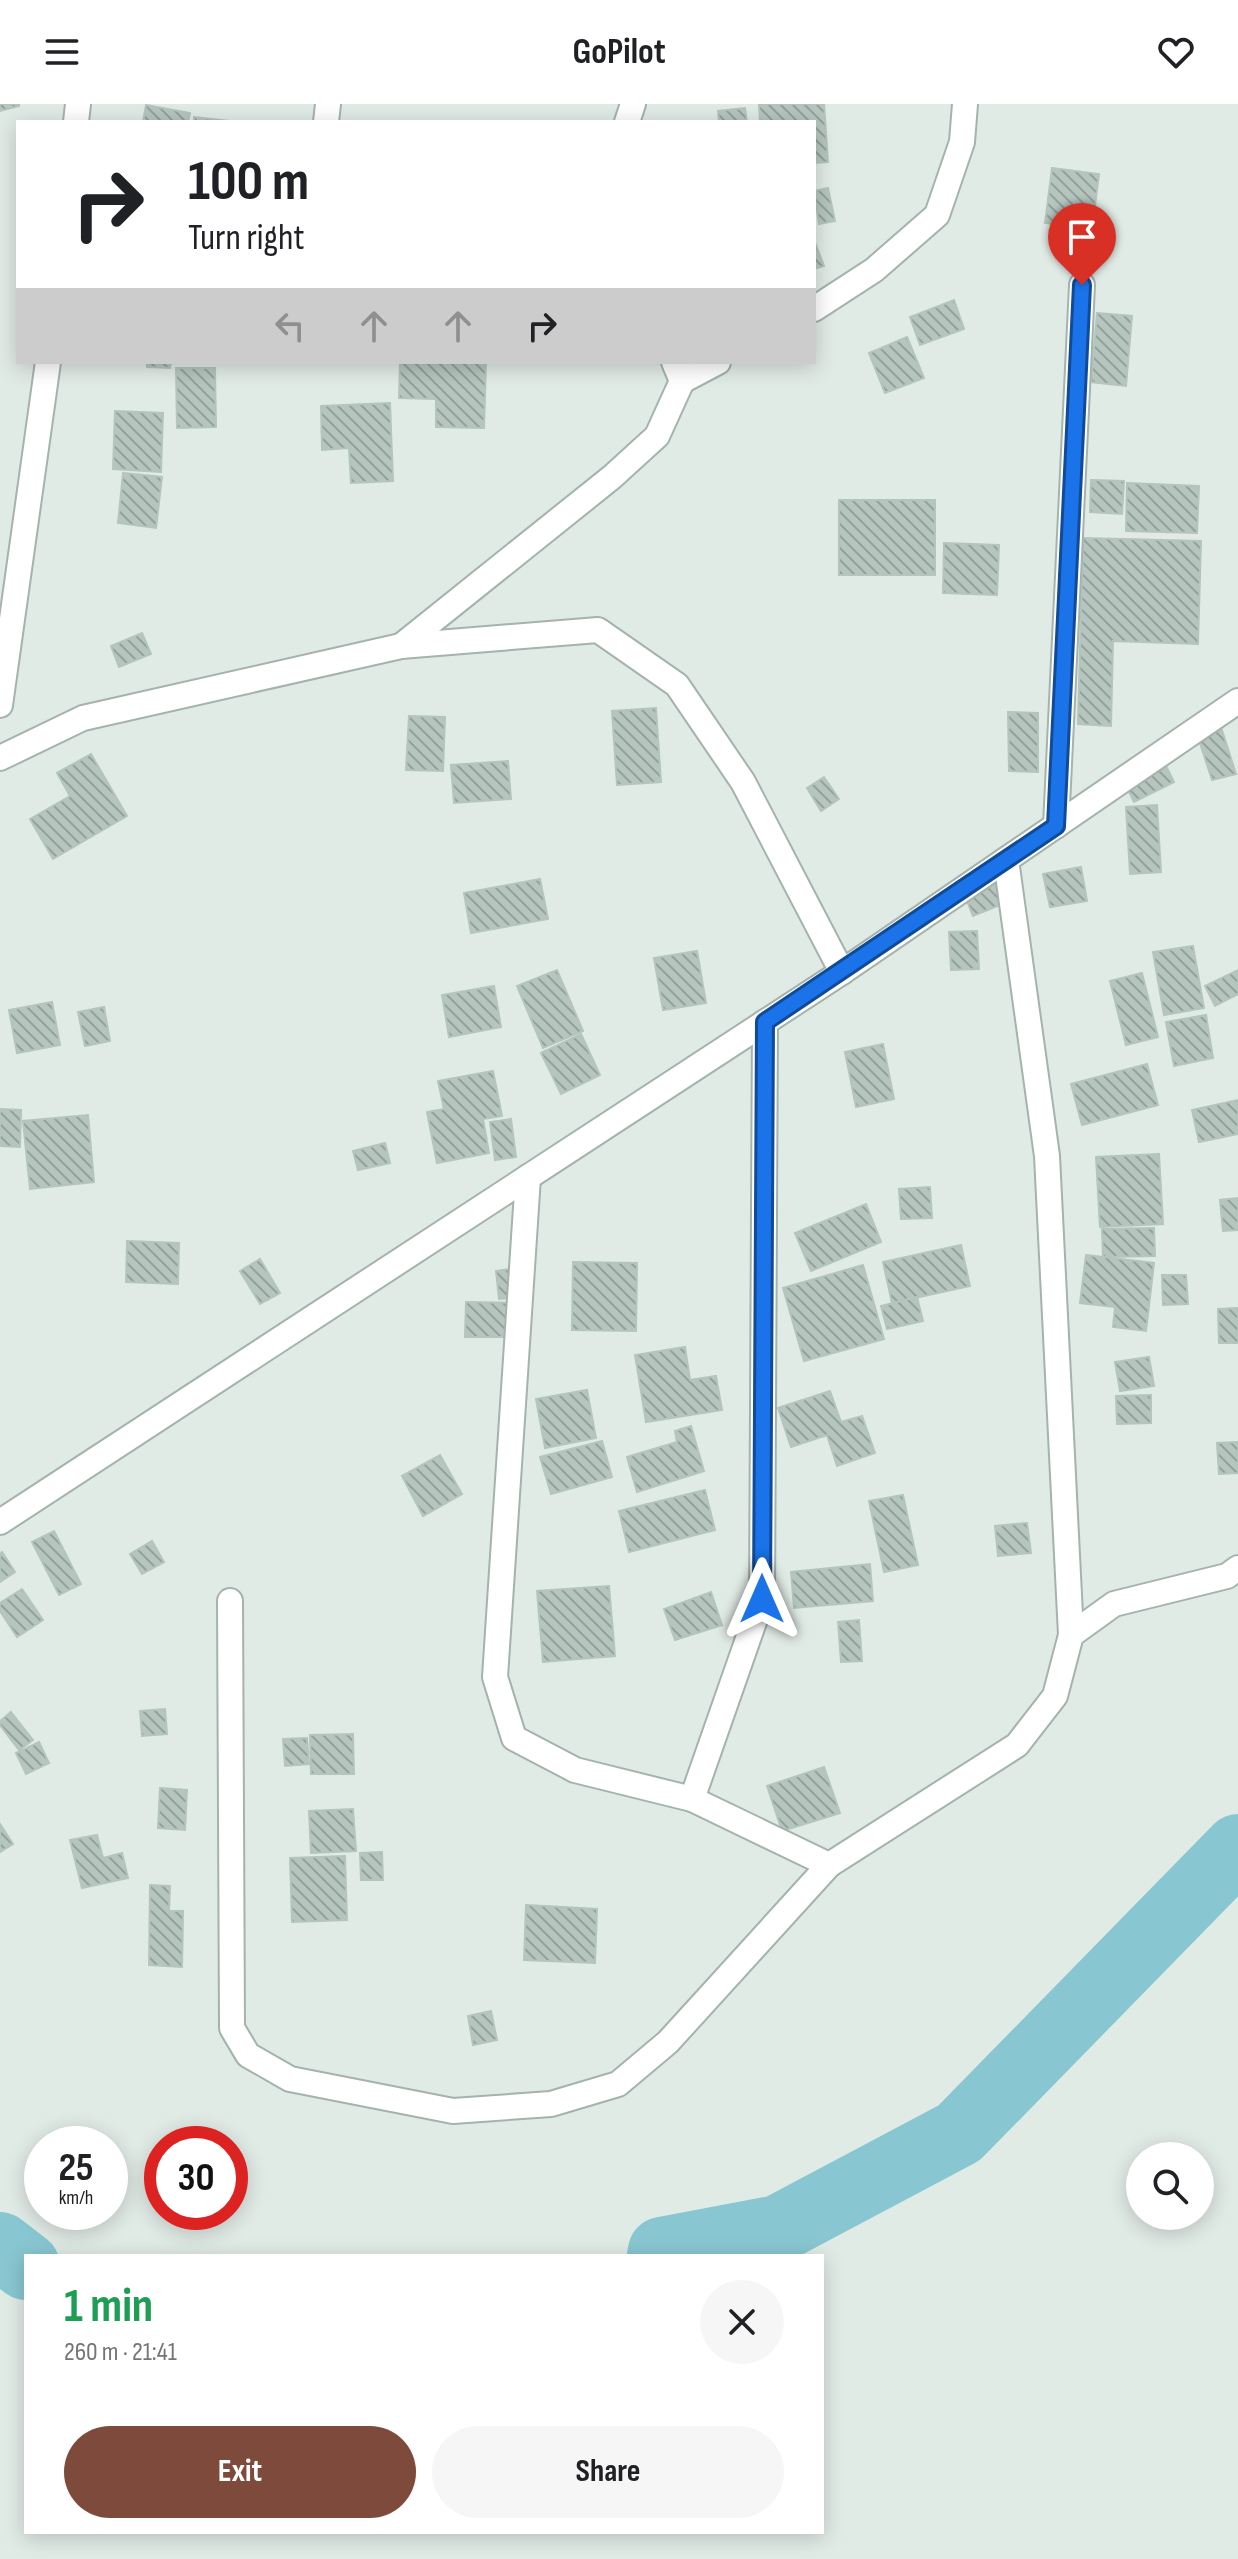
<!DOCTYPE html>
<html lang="en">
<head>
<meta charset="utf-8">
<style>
  :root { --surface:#fff; --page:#f6f6f6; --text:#202124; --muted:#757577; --accent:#7e4a3b }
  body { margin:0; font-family:"Sofia Sans Condensed",sans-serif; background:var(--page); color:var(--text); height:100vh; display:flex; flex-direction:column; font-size:30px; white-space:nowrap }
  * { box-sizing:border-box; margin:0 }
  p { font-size:26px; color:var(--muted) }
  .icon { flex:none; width:44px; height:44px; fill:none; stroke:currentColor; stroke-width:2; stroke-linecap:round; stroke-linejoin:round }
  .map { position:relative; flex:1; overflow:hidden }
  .details { position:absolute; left:24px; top:2150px; width:800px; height:280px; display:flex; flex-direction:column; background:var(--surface); border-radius:0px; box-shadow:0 4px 20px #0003 }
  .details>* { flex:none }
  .guide { position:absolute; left:16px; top:16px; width:800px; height:244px; border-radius:0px; box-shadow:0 4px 20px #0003; background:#fff; color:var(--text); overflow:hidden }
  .buttons { position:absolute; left:1126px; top:2038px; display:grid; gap:16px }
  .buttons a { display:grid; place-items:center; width:88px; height:88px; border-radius:50%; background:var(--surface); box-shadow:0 4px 20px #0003; font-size:40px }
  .speed { position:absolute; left:24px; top:2022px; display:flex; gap:16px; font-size:40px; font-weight:700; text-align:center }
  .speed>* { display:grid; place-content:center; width:104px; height:104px; border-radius:50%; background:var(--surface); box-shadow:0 4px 20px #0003; line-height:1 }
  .speed small { font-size:20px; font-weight:400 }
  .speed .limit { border:12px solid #d22; background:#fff; color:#111 }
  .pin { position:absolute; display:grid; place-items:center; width:68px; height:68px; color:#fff; margin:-82px -34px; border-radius:50% 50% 50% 0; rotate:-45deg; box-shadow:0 0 8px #0007 }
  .pin .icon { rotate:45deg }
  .me { position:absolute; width:88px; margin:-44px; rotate:0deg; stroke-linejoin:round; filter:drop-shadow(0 0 6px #0008) }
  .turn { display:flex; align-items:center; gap:28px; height:168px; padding:0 40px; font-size:36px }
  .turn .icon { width:104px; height:104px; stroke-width:2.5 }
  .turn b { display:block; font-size:56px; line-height:68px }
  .lanes { display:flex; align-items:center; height:76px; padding:0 40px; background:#0003; justify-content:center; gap:40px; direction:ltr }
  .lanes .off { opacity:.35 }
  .round { display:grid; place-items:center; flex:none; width:84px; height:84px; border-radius:42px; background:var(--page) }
  .summary { display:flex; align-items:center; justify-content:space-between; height:136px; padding:0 40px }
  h1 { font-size:48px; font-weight:700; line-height:60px; color:#1e9e55 }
  .cta { display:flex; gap:16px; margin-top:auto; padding:16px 40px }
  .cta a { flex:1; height:92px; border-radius:48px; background:var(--accent); color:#fff; font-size:32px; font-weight:700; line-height:92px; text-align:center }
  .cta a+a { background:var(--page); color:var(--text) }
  header { display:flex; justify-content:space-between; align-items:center; height:104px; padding:0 40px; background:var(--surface); font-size:36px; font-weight:700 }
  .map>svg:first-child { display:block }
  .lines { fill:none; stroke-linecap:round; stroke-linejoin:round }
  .river { stroke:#88c7d1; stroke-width:68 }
  .building { fill:url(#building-back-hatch); stroke:#b3c5bd; stroke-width:2 }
  .minor-casing { stroke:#a4b3ad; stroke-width:28 }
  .minor { stroke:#fff; stroke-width:24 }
  .route-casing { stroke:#114b97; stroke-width:20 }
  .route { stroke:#1a73e8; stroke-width:14 }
</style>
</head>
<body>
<header><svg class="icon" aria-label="menu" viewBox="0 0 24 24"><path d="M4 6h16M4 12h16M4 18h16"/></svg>GoPilot<svg class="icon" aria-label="heart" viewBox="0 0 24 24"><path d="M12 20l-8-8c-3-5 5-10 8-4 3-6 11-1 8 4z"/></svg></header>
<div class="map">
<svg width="1238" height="2455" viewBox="0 0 1238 2455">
  <defs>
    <pattern id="building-back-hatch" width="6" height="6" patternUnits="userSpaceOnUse" patternTransform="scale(2)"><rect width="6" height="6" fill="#b6c6bf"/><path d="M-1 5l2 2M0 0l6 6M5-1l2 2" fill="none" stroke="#94a29c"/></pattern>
  </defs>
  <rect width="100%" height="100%" fill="#e1ebe6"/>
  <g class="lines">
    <!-- river -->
    <g class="river">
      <polyline points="0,2142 26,2162"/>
      <polyline points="661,2152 662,2147 778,2125 959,2029 1238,1744"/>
    </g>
  </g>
  <!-- building -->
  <g class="building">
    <polygon points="0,0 19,0 19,2 0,7"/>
    <polygon points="759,0 824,0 828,58 814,59 814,18 760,18"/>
    <polygon points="146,1 190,9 188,18 143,18"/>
    <polygon points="745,4 747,18 719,18 718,7"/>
    <polygon points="194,13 238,18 194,18"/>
    <polygon points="1052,64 1099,70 1092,125 1045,119"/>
    <polygon points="828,84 835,117 819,120 814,87"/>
    <polygon points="814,136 824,162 814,165"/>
    <polygon points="954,196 964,225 920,241 910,213"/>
    <polygon points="1097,209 1132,212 1126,282 1091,278"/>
    <polygon points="907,233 924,274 885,289 869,249"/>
    <polygon points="147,258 171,258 170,264 147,263"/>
    <polygon points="400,258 486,258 484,324 436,323 436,295 399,294"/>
    <polygon points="176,264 215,264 216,323 177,324"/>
    <polygon points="390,299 393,377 351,379 349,344 322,346 321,302"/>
    <polygon points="115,307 163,309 161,368 113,365"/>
    <polygon points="123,369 162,373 156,424 118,419"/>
    <polygon points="1091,376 1124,377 1122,410 1090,408"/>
    <polygon points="1127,379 1199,382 1197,429 1126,427"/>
    <rect x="839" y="396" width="96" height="75"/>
    <polygon points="1083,434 1201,437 1198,540 1113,537 1111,622 1078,620"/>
    <polygon points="944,439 999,441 997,491 943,489"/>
    <polygon points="142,529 151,550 119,563 111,542"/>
    <polygon points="656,604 661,678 617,681 612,607"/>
    <polygon points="1008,608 1038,609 1038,668 1009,667"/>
    <polygon points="409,612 445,613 443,667 406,666"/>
    <polygon points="1220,620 1236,670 1212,676 1196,627"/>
    <polygon points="91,650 127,712 53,755 30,715 70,692 57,669"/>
    <polygon points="1163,656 1174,678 1134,698 1123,676"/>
    <polygon points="508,657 511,695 454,699 451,661"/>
    <polygon points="824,673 839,695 821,707 807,684"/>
    <polygon points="1157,701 1161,768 1130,770 1126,703"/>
    <polygon points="1081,763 1087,797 1050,803 1043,770"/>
    <polygon points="1000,772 1010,797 973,812 963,787"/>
    <polygon points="540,775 548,815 471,829 464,789"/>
    <polygon points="977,827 979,865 951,866 949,828"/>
    <polygon points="1193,842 1204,904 1164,911 1153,848"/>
    <polygon points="697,847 706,899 663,906 654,854"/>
    <polygon points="557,866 583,927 543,944 517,882"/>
    <polygon points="1238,866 1238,890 1215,902 1205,882"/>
    <polygon points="1142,869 1158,933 1126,941 1110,877"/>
    <polygon points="494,882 501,923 449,933 442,891"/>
    <polygon points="52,898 60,941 17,949 9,906"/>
    <polygon points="104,903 110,937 85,942 78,908"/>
    <polygon points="1206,911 1213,954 1174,962 1166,918"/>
    <polygon points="581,930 600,971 561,990 541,949"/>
    <polygon points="883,940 894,995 856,1003 845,948"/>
    <polygon points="1147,960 1158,1001 1082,1021 1071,980"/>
    <polygon points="493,967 502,1012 483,1015 489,1049 437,1059 427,1008 444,1005 438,977"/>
    <polygon points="1238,996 1238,1030 1199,1038 1192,1006"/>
    <polygon points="0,1005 21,1006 20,1043 0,1042"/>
    <polygon points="88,1011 94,1078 30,1085 23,1017"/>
    <polygon points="511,1015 516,1053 495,1056 490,1018"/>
    <polygon points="385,1039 390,1059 358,1066 353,1047"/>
    <polygon points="1159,1050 1163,1120 1100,1123 1096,1053"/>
    <polygon points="930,1083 932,1114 901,1115 899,1085"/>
    <polygon points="1238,1094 1238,1126 1223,1127 1220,1096"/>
    <polygon points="866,1100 881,1138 811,1167 795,1129"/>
    <polygon points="1154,1124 1155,1152 1103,1153 1102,1125"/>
    <polygon points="127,1137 179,1139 178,1180 126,1178"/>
    <polygon points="961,1141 970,1182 892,1199 883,1158"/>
    <polygon points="1086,1151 1154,1159 1146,1227 1113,1223 1115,1203 1080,1199"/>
    <polygon points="260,1155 280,1189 260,1200 240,1167"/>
    <polygon points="573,1158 637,1159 636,1227 572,1226"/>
    <polygon points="863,1161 884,1235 804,1257 783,1184"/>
    <polygon points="518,1164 521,1193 499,1195 496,1167"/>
    <polygon points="1162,1171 1186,1171 1188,1200 1163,1201"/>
    <polygon points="917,1193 923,1217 887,1225 881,1202"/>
    <polygon points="466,1198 521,1199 522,1233 465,1233"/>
    <polygon points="1238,1204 1238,1239 1219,1239 1218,1205"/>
    <polygon points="685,1243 690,1276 716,1272 722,1306 646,1318 635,1251"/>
    <polygon points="1149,1253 1154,1282 1120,1287 1115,1258"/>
    <polygon points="587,1286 596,1334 545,1344 536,1295"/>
    <polygon points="830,1287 841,1318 862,1312 875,1349 837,1362 827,1331 791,1343 778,1304"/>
    <polygon points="1151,1291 1151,1319 1117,1320 1116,1292"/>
    <polygon points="691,1322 704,1367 637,1388 627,1353 677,1338 675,1327"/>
    <polygon points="602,1337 612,1373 551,1390 540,1353"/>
    <polygon points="1238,1338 1238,1369 1219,1370 1217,1339"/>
    <polygon points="440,1351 462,1390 423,1412 402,1372"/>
    <polygon points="705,1386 715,1426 629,1448 619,1407"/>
    <polygon points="903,1391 918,1461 884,1468 869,1397"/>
    <polygon points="1027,1419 1031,1449 998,1452 995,1422"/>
    <polygon points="54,1427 81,1480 59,1491 32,1438"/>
    <polygon points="152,1437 164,1458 142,1470 130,1450"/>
    <polygon points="2,1448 15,1468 0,1478 0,1450"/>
    <polygon points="870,1460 873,1497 794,1504 791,1468"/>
    <polygon points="609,1482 615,1552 543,1558 537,1487"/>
    <polygon points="22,1485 43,1516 17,1533 0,1507 0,1499"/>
    <polygon points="711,1488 722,1521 675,1536 664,1505"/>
    <polygon points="859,1516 862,1557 841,1558 838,1518"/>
    <polygon points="165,1605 167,1630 142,1632 140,1607"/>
    <polygon points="11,1608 33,1636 19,1646 0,1621 0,1617"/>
    <polygon points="353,1630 354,1670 311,1670 310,1631"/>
    <polygon points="307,1634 309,1660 285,1662 283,1635"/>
    <polygon points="39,1638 49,1659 26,1670 16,1649"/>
    <polygon points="824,1663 840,1709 782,1727 767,1682"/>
    <polygon points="160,1684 187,1686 185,1726 158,1724"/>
    <polygon points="353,1705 356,1747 311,1749 309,1707"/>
    <polygon points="0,1720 13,1740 0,1748"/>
    <polygon points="97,1731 103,1754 122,1749 128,1774 82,1784 70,1736"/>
    <polygon points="382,1748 383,1776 361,1776 360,1749"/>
    <polygon points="345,1752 347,1816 292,1818 290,1754"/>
    <polygon points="150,1781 170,1782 169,1807 183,1807 182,1863 149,1861"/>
    <polygon points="526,1801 597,1805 595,1859 524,1856"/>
    <polygon points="491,1907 497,1936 473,1941 468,1912"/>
  </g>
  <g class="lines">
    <defs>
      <g id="minor">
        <polyline points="76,18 78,0"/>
        <polyline points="326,18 328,0"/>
        <polyline points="627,18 633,0"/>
        <polyline points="814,205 874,166 937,111 962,38 965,0"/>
        <polyline points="682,277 718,258"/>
        <polyline points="401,542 612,373 657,332 682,277 674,258"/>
        <polyline points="0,601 48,258"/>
        <polyline points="0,654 83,614 401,542 598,526 677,581 743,678 842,868"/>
        <polyline points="1056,722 1082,181"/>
        <polyline points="1006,756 1047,1052 1071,1531"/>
        <polyline points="528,1073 495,1573 514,1634 575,1666 692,1695 829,1761"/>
        <polyline points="0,1418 842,868 1238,597"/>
        <polyline points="230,1497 232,1924 248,1951 290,1975 453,2007 551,2000 618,1980 668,1938 829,1761 1017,1641 1055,1592 1071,1531 1114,1500 1227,1472 1238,1464"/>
        <polyline points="692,1695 762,1495 765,918"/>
      </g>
    </defs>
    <!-- minor casing -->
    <use href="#minor" class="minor-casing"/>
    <!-- minor -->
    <use href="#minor" class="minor"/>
  </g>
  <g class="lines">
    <defs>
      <polyline id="route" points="762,1495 765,918 1056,722 1082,181"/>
    </defs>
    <!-- route casing -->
    <use href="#route" class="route-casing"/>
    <!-- route -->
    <use href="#route" class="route"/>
  </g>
</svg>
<div class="buttons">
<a><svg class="icon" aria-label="search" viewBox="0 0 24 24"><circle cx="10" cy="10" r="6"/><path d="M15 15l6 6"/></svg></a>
</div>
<div class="speed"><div>25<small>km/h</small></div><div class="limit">30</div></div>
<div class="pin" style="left:1082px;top:181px;background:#d93025"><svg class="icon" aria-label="arrive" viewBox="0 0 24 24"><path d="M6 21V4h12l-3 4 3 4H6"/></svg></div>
<svg class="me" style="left:762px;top:1495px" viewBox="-20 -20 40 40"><path d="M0-17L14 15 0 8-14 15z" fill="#1a73e8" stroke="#fff" stroke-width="4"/></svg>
<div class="guide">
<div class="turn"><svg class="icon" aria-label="right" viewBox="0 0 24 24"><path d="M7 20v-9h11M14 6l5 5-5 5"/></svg><div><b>100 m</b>Turn right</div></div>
<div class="lanes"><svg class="icon off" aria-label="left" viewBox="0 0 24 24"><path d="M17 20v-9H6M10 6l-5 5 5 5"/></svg><svg class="icon off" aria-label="ahead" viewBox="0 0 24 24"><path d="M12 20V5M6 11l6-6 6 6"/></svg><svg class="icon off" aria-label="ahead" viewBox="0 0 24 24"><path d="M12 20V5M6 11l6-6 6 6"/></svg><svg class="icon" aria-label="right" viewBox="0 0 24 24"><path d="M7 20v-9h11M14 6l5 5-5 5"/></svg></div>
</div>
<section class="details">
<div class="summary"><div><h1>1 min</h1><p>260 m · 21:41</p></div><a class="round"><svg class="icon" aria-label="close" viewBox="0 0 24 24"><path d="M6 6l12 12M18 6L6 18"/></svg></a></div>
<div class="cta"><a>Exit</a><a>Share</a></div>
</section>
</div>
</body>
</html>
